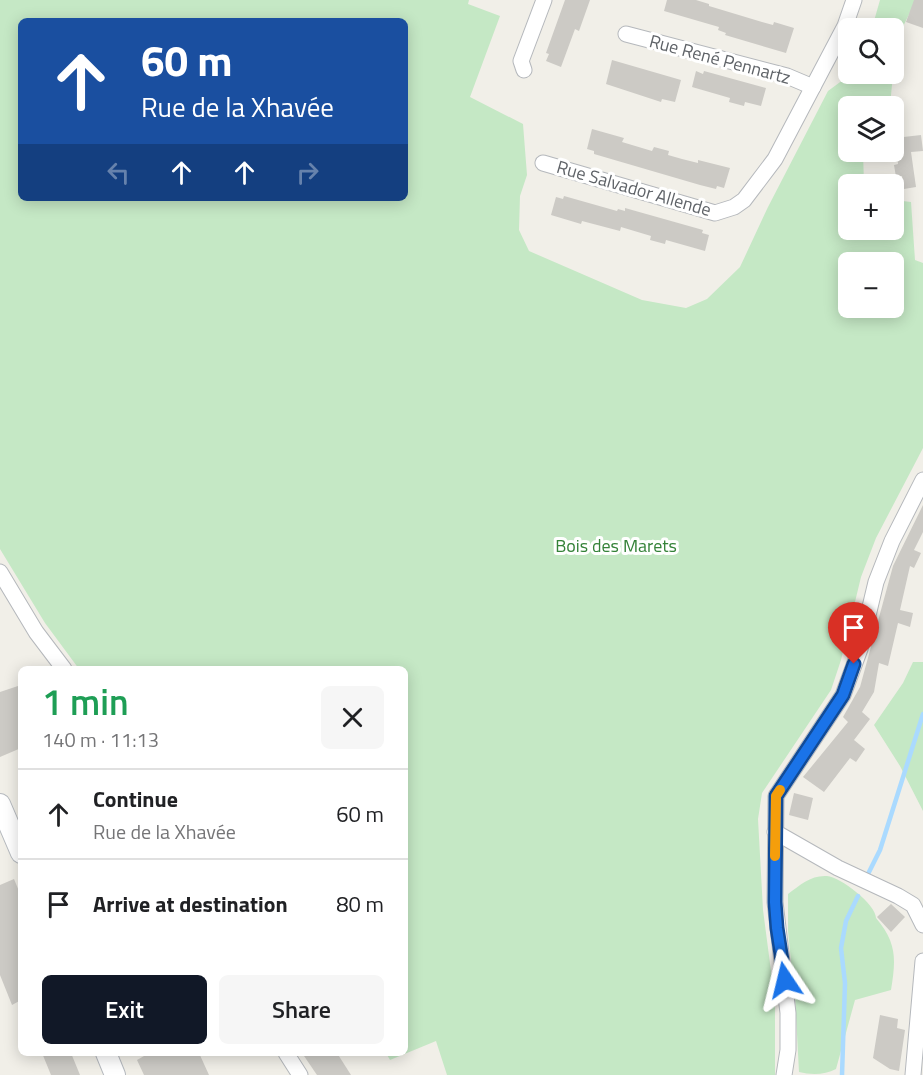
<!DOCTYPE html>
<html lang="en">
<head>
<meta charset="utf-8">
<style>
  :root { --surface:#fff; --page:#f6f6f6; --text:#202124; --muted:#757577; --line:#e0e0e0; --accent:#111827 }
  body { margin:0; font-family:"Titillium Web",sans-serif; background:var(--page); color:var(--text); height:100vh; display:flex; flex-direction:column; font-size:22px; white-space:nowrap }
  * { box-sizing:border-box; margin:0 }
  p { font-size:20px; color:var(--muted) }
  .icon { flex:none; width:33px; height:33px; fill:none; stroke:currentColor; stroke-width:2; stroke-linecap:round; stroke-linejoin:round }
  .map { position:relative; flex:1; overflow:hidden }
  .panel { position:absolute; left:18px; top:666px; width:390px; height:390px; display:flex; flex-direction:column; background:var(--surface); border-radius:9px; box-shadow:0 3px 15px #0003 }
  .panel>* { flex:none }
  .hud { position:absolute; left:18px; top:18px; width:390px; height:183px; border-radius:9px; box-shadow:0 3px 15px #0003; background:#1a4fa0; color:#fff; overflow:hidden }
  .buttons { position:absolute; left:838px; top:18px; display:grid; gap:12px }
  .buttons a { display:grid; place-items:center; width:66px; height:66px; border-radius:9px; background:var(--surface); box-shadow:0 3px 15px #0003; font-size:30px }
  .pin { position:absolute; display:grid; place-items:center; width:51px; height:51px; color:#fff; margin:-62px -26px; border-radius:50% 50% 50% 0; rotate:-45deg; box-shadow:0 0 6px #0007 }
  .pin .icon { rotate:45deg }
  .me { position:absolute; width:66px; margin:-33px; rotate:350deg; stroke-linejoin:round; filter:drop-shadow(0 0 4px #0008) }
  .turn { display:flex; align-items:center; gap:21px; height:126px; padding:0 24px; font-size:27px }
  .turn .icon { width:78px; height:78px; stroke-width:2.5 }
  .turn b { display:block; font-size:42px; line-height:51px }
  .lanes { display:flex; align-items:center; height:57px; padding:0 24px; background:#0003; justify-content:center; gap:30px; direction:ltr }
  .lanes .off { opacity:.35 }
  .round { display:grid; place-items:center; flex:none; width:63px; height:63px; border-radius:9px; background:var(--page) }
  .overview { display:flex; align-items:center; justify-content:space-between; height:102px; padding:0 24px }
  h1 { font-size:36px; font-weight:600; line-height:45px; color:#1e9e55 }
  .primary-button { display:flex; gap:12px; margin-top:auto; padding:12px 24px }
  .primary-button a { flex:1; height:69px; border-radius:9px; background:var(--accent); color:#fff; font-size:24px; font-weight:600; line-height:69px; text-align:center }
  .primary-button a+a { background:var(--page); color:var(--text) }
  ul { padding:0; list-style:none }
  li { display:flex; align-items:center; gap:18px; height:90px; padding:0 24px; border-top:2px solid var(--line) }
  li div { flex:1 }
  li b { display:block; font-size:22px }
  li em { font-style:normal }
  .map>svg:first-child { display:block }
  .green { fill:#c5e8c5; fill-rule:evenodd }
  .lines { fill:none; stroke-linecap:round; stroke-linejoin:round }
  .stream { stroke:#aadaff; stroke-width:4.5 }
  .building { fill:#cccac5 }
  .street-casing { stroke:#b5b8bc; stroke-width:17 }
  .secondary-casing { stroke:#b6babf; stroke-width:22 }
  .street { stroke:#fff; stroke-width:15 }
  .secondary { stroke:#fff; stroke-width:20 }
  .route-casing { stroke:#114b97; stroke-width:15 }
  .route { stroke:#1a73e8; stroke-width:10 }
  .slow { stroke:#f59e0b; stroke-width:10 }
  .labels { text-anchor:middle; dominant-baseline:central; stroke-width:6; stroke-linejoin:round; paint-order:stroke }
  .street-label { font-size:18px; fill:#5f6368; stroke:#fff }
  .park-label { font-size:18px; fill:#348238; stroke:#fff }
</style>
</head>
<body>
<div class="map">
<svg width="923" height="1075" viewBox="0 0 923 1075">
  <rect width="100%" height="100%" fill="#f1efe8"/>
  <!-- green -->
  <g class="green">
    <path d="M0,0H469L468,4L500,16L470,97L523,124L527,175L520,196L519,230L529,251L642,300L686,308L707,299L740,267L768,207L828,91L851,74H893L890,106H849V152H863L864,184H849V230H894V200L911,202L915,260L923,263V448L876,538L861,577L841,660L831,690L762,793L758,819L763,910L774,994L794,991L788,931V894C800,885 811,875 827,876C840,877 876,904 876,918C897,943 896,959 891,990L855,1000L836,1069C825,1075 811,1075 799,1072L795,996L775,1002V1075H447L436,1041L390,1060L386,1053H405V669H79L45,623L0,549ZM21,21H405V198H21ZM849,262H894V308H849Z"/>
    <polygon points="880,0 916,0 896,41 894,58 894,28 872,28"/>
    <polygon points="913,662 923,662 923,811 900,766 874,725 903,683"/>
  </g>
  <g class="lines">
    <!-- stream -->
    <g class="stream">
      <polyline points="868,874 880,850 923,714"/>
      <polyline points="842,1075 845,983 841,948 846,921 858,896"/>
    </g>
  </g>
  <!-- building -->
  <g class="building">
    <polygon points="565,0 590,0 579,31 575,29 561,67 546,61 549,54 546,53"/>
    <polygon points="667,0 696,0 709,4 709,6 762,22 773,25 774,22 794,28 786,53 725,35 726,33 718,30 719,27 664,11"/>
    <polygon points="914,0 923,0 923,28 906,22"/>
    <polygon points="612,60 681,80 675,102 662,99 661,102 606,84"/>
    <polygon points="696,71 703,74 704,71 766,88 761,106 745,102 744,106 729,102 730,98 692,87"/>
    <polygon points="592,129 624,138 622,142 652,151 654,147 669,151 668,155 682,159 698,163 698,160 730,168 724,188 717,186 716,189 700,185 594,154 594,151 587,149"/>
    <polygon points="921,135 923,151 911,152 916,187 904,189 902,176 896,177 894,165 898,164 895,138"/>
    <polygon points="564,196 617,211 618,209 625,211 625,208 703,230 702,233 709,235 705,251 666,240 665,244 650,240 651,236 621,227 620,231 582,221 581,224 551,215 556,197 563,199"/>
    <polygon points="923,505 923,532 914,550 921,553 914,568 910,566 900,610 913,613 910,627 898,623 888,666 879,663 874,692 862,712 870,719 854,740 865,749 856,762 850,758 824,792 803,777 848,722 843,717 860,687 893,566"/>
    <polygon points="21,685 21,748 0,757 0,692"/>
    <polygon points="794,793 813,798 808,820 789,815"/>
    <polygon points="14,879 21,896 21,1000 12,1005 0,975 0,885"/>
    <polygon points="891,904 905,917 891,932 877,917"/>
    <polygon points="880,1015 898,1019 897,1028 905,1030 899,1071 890,1069 873,1058"/>
    <polygon points="42,1053 71,1053 80,1075 51,1075"/>
    <polygon points="143,1053 199,1053 209,1075 144,1075 137,1060 144,1056"/>
    <polygon points="302,1053 337,1053 351,1075 317,1075"/>
  </g>
  <g class="lines">
    <defs>
      <g id="street">
        <polyline points="626,34 787,76 813,87"/>
        <polyline points="524,70 521,61 544,0"/>
        <polyline points="543,163 715,213 734,207 744,200 775,159 845,26 854,0"/>
        <polyline points="0,572 36,632 64,669"/>
        <polyline points="775,832 838,868 898,896 913,905 923,925"/>
        <polyline points="286,1053 300,1075"/>
        <polyline points="784,1075 788,1050 788,1013 775,902 776,796 843,695 860,649 876,582 892,541 923,480"/>
        <polyline points="913,1075 923,961"/>
      </g>
      <g id="secondary">
        <polyline points="0,804 21,853"/>
        <polyline points="106,1053 115,1075"/>
      </g>
    </defs>
    <!-- street casing -->
    <use href="#street" class="street-casing"/>
    <!-- secondary casing -->
    <use href="#secondary" class="secondary-casing"/>
    <!-- street -->
    <use href="#street" class="street"/>
    <!-- secondary -->
    <use href="#secondary" class="secondary"/>
  </g>
  <g class="lines">
    <defs>
      <polyline id="route" points="785,980 777,928 775,902 776,796 843,695 854,664"/>
    </defs>
    <!-- route casing -->
    <use href="#route" class="route-casing"/>
    <!-- route -->
    <use href="#route" class="route"/>
    <!-- slow -->
    <polyline class="slow" points="775,856 776,796 780,790"/>
  </g>
  <g class="labels">
    <!-- street labels -->
    <g class="street-label">
      <text transform="translate(720 59) rotate(15)">Rue René Pennartz</text>
      <text transform="translate(634 188) rotate(16)">Rue Salvador Allende</text>
    </g>
    <!-- park labels -->
    <g class="park-label">
      <text x="616" y="545">Bois des Marets</text>
    </g>
  </g>
</svg>
<div class="buttons">
<a><svg class="icon" aria-label="search" viewBox="0 0 24 24"><circle cx="10" cy="10" r="6"/><path d="M15 15l6 6"/></svg></a>
<a><svg class="icon" aria-label="layers" viewBox="0 0 24 24"><path d="M12 4l9 5-9 5-9-5zM3 14l9 5 9-5"/></svg></a>
<a>+</a>
<a>−</a>
</div>
<div class="pin" style="left:854px;top:664px;background:#d93025"><svg class="icon" aria-label="arrive" viewBox="0 0 24 24"><path d="M6 21V4h12l-3 4 3 4H6"/></svg></div>
<svg class="me" style="left:785px;top:980px" viewBox="-20 -20 40 40"><path d="M0-17L14 15 0 8-14 15z" fill="#1a73e8" stroke="#fff" stroke-width="4"/></svg>
<div class="hud">
<div class="turn"><svg class="icon" aria-label="ahead" viewBox="0 0 24 24"><path d="M12 20V5M6 11l6-6 6 6"/></svg><div><b>60 m</b>Rue de la Xhavée</div></div>
<div class="lanes"><svg class="icon off" aria-label="left" viewBox="0 0 24 24"><path d="M17 20v-9H6M10 6l-5 5 5 5"/></svg><svg class="icon" aria-label="ahead" viewBox="0 0 24 24"><path d="M12 20V5M6 11l6-6 6 6"/></svg><svg class="icon" aria-label="ahead" viewBox="0 0 24 24"><path d="M12 20V5M6 11l6-6 6 6"/></svg><svg class="icon off" aria-label="right" viewBox="0 0 24 24"><path d="M7 20v-9h11M14 6l5 5-5 5"/></svg></div>
</div>
<section class="panel">
<div class="overview"><div><h1>1 min</h1><p>140 m · 11:13</p></div><a class="round"><svg class="icon" aria-label="close" viewBox="0 0 24 24"><path d="M6 6l12 12M18 6L6 18"/></svg></a></div>
<ul>
<li><svg class="icon" aria-label="ahead" viewBox="0 0 24 24"><path d="M12 20V5M6 11l6-6 6 6"/></svg><div><b>Continue</b><p>Rue de la Xhavée</p></div><em>60 m</em></li>
<li><svg class="icon" aria-label="arrive" viewBox="0 0 24 24"><path d="M6 21V4h12l-3 4 3 4H6"/></svg><div><b>Arrive at destination</b></div><em>80 m</em></li>
</ul>
<div class="primary-button"><a>Exit</a><a>Share</a></div>
</section>
</div>
</body>
</html>
